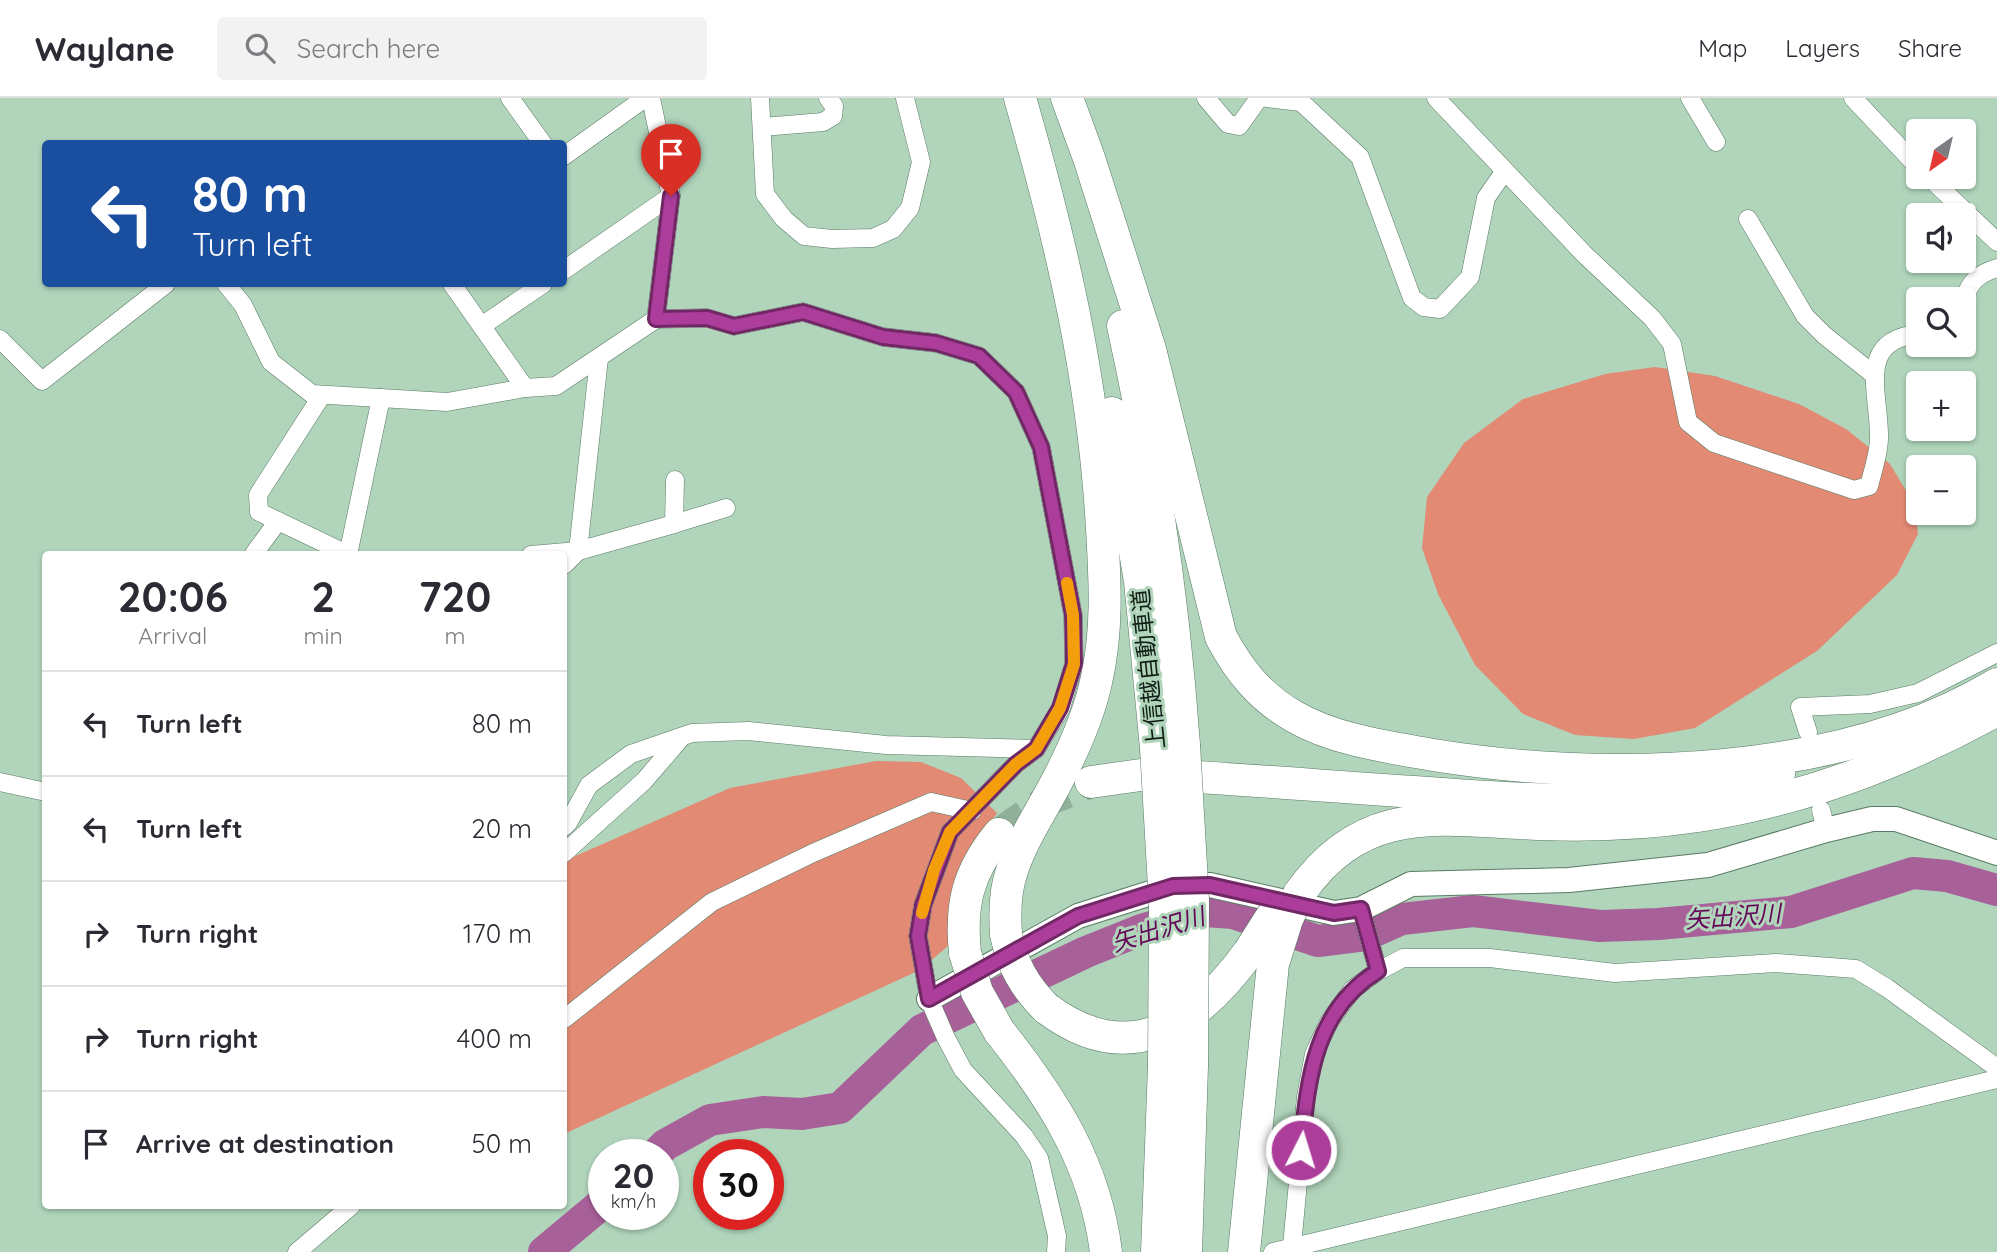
<!DOCTYPE html>
<html lang="en">
<head>
<meta charset="utf-8">
<style>
  :root { --surface:#fff; --page:#f2f2f3; --text:#2b2b33; --muted:#7c7c81; --line:#e1e1e2 }
  body { margin:0; font-family:Quicksand,"Noto Sans JP",sans-serif; background:var(--page); color:var(--text); height:100vh; display:flex; flex-direction:column; font-size:26px; white-space:nowrap }
  * { box-sizing:border-box; margin:0 }
  p { font-size:23px; color:var(--muted) }
  .icon { flex:none; width:38px; height:38px; fill:none; stroke:currentColor; stroke-width:2; stroke-linecap:round; stroke-linejoin:round }
  .map { position:relative; flex:1; overflow:hidden }
  .drawer { position:absolute; left:42px; top:453px; width:525px; height:658px; display:flex; flex-direction:column; background:var(--surface); border-radius:7px; box-shadow:0 2px 5px #0004 }
  .drawer>* { flex:none }
  .top-card { position:absolute; left:42px; top:42px; width:525px; height:147px; border-radius:7px; box-shadow:0 2px 5px #0004; background:#1a4fa0; color:#fff; overflow:hidden }
  .needle { width:46px; rotate:214deg }
  .controls { position:absolute; left:1906px; top:21px; display:grid; gap:14px }
  .controls a { display:grid; place-items:center; width:70px; height:70px; border-radius:7px; background:var(--surface); box-shadow:0 2px 5px #0004; font-size:35px }
  .speed { position:absolute; left:588px; top:1041px; display:flex; gap:14px; font-size:35px; font-weight:700; text-align:center }
  .speed>* { display:grid; place-content:center; width:91px; height:91px; border-radius:50%; background:var(--surface); box-shadow:0 2px 5px #0004; line-height:1 }
  .speed small { font-size:18px; font-weight:400 }
  .speed .limit { border:10px solid #d22; background:#fff; color:#111 }
  .pin { position:absolute; display:grid; place-items:center; width:60px; height:60px; color:#fff; margin:-72px -30px; border-radius:50% 50% 50% 0; rotate:-45deg; box-shadow:0 0 7px #0007 }
  .pin .icon { rotate:45deg }
  .me { position:absolute; width:77px; margin:-38px; rotate:5deg; stroke-linejoin:round; filter:drop-shadow(0 0 5px #0008) }
  .turn { display:flex; align-items:center; gap:24px; height:147px; padding:0 35px; font-size:32px }
  .turn .icon { width:91px; height:91px; stroke-width:2.5 }
  .turn b { display:block; font-size:49px; line-height:60px }
  .eta { display:flex; justify-content:space-evenly; align-items:center; height:119px; text-align:center }
  .eta b { font-size:42px; font-weight:800; line-height:49px }
  ul { padding:0; list-style:none }
  li { display:flex; align-items:center; gap:21px; height:105px; padding:0 35px; border-top:2px solid var(--line) }
  li div { flex:1 }
  li b { display:block; font-size:26px }
  li em { font-style:normal }
  header { display:flex; align-items:center; gap:42px; box-sizing:border-box; height:98px; padding:0 35px; background:var(--surface); border-bottom:2px solid var(--line) }
  header strong { font-size:33px }
  nav { display:flex; gap:38px; margin-inline-start:auto; font-size:24px }
  .search { width:490px; height:63px; background:var(--page); display:flex; align-items:center; gap:18px; box-sizing:border-box; padding:0 24px; border-radius:7px; color:var(--muted); font-size:26px }
  .map>svg:first-child { display:block }
  .green { fill:#e38a74 }
  .lines { fill:none; stroke-linecap:round; stroke-linejoin:round }
  .river { stroke:#a86099; stroke-width:32 }
  .highway-tunnel { stroke:#90b09a; stroke-width:32; stroke-dasharray:32 16; stroke-linecap:butt }
  .street-casing { stroke:#597b64; stroke-width:19 }
  .secondary-casing { stroke:#597b64; stroke-width:26 }
  .highway-casing { stroke:#597b64; stroke-width:33 }
  .street { stroke:#fff; stroke-width:18 }
  .secondary { stroke:#fff; stroke-width:24 }
  .highway { stroke:#fff; stroke-width:32 }
  .highway-bridge-casing { stroke:#597b64; stroke-width:33; stroke-linecap:butt }
  .highway-bridge { stroke:#fff; stroke-width:32 }
  .route-casing { stroke:#702864; stroke-width:18 }
  .route { stroke:#ac3d9a; stroke-width:12 }
  .slow { stroke:#f59e0b; stroke-width:12 }
  .labels { text-anchor:middle; dominant-baseline:central; stroke-width:6; stroke-linejoin:round; paint-order:stroke }
  .street-label { font-size:23px; fill:#101e15; stroke:#b0d5bb }
  .water-label { font-size:24px; font-style:italic; fill:#640558; stroke:#b0d5bb }
</style>
</head>
<body>
<header>
<strong>Waylane</strong>
<div class="search"><svg class="icon" aria-label="search" viewBox="0 0 24 24"><circle cx="10" cy="10" r="6"/><path d="M15 15l6 6"/></svg>Search here</div>
<nav><a>Map</a><a>Layers</a><a>Share</a></nav>
</header>
<div class="map">
<svg width="1997" height="1154" viewBox="0 0 1997 1154">
  <rect width="100%" height="100%" fill="#b0d5bb"/>
  <!-- green -->
  <g class="green">
    <polygon points="1655,269 1715,278 1799,306 1846,331 1890,366 1914,406 1918,436 1897,477 1817,553 1695,630 1634,641 1575,637 1523,616 1475,567 1438,496 1422,450 1427,399 1464,345 1523,301 1605,276"/>
    <path d="M876,663L921,664L961,680L997,715C961,765 953,787 948,848L920,872L564,1036V763L730,690Z"/>
  </g>
  <g class="lines">
    <!-- river -->
    <g class="river">
      <polyline points="655,1057 665,1047 710,1022 763,1014 802,1016 840,1010 922,932 1086,854 1141,832 1205,813 1233,815 1318,843 1366,837 1402,821 1473,813 1600,828 1658,826 1791,814 1913,775 1947,778 1997,792"/>
      <polyline points="544,1154 604,1104"/>
    </g>
    <!-- highway-tunnel -->
    <polyline class="highway-tunnel" points="999,736 1048,702 1091,684"/>
    <defs>
      <g id="street">
        <polyline points="510,0 543,46"/>
        <polyline points="651,0 671,98 656,221"/>
        <polyline points="760,0 765,96 784,121 804,138 832,141 873,140 893,131 910,110 921,64 905,0"/>
        <polyline points="1206,0 1228,26 1239,28 1259,0"/>
        <polyline points="1267,0 1301,4 1360,59 1412,200 1424,209 1440,211 1470,179 1486,100 1504,74"/>
        <path d="M1436,0L1584,156L1652,220L1672,246L1688,324L1714,345L1854,392L1869,388C1873,372 1879,355 1879,340C1880,298 1855,242 1918,236"/>
        <polyline points="1690,0 1716,44"/>
        <polyline points="1853,0 1918,69"/>
        <polyline points="762,29 823,24 833,18 834,8 828,0"/>
        <polyline points="564,58 645,0"/>
        <polyline points="1929,79 1997,144"/>
        <polyline points="1748,121 1805,218 1824,237 1873,276"/>
        <polyline points="564,172 671,98"/>
        <polyline points="226,186 243,207 271,264 312,296 447,304 525,290 556,288 656,221 707,220 734,228 803,214 883,239 936,245 979,258 1016,294 1041,349 1073,517 1074,566 1061,610 1036,651 1016,666 950,734 923,807 918,838 929,901 946,940 963,972 1024,1038 1039,1060 1057,1138 1056,1154"/>
        <polyline points="452,186 525,290"/>
        <path d="M1964,202C1970,183 1978,176 1997,170"/>
        <polyline points="483,227 543,186"/>
        <polyline points="0,241 42,283 166,186"/>
        <polyline points="599,260 578,453 674,426 675,382"/>
        <polyline points="322,297 258,397 259,414 347,456"/>
        <polyline points="674,426 726,410"/>
        <polyline points="253,457 278,423"/>
        <polyline points="348,457 381,300"/>
        <polyline points="531,457 578,453 564,467"/>
        <polyline points="1808,634 1800,609 1870,606 1918,595 1997,555"/>
        <polyline points="0,684 46,694"/>
        <polyline points="1821,712 1826,732"/>
        <polyline points="564,729 568,725 589,687 631,656 692,635 748,633 886,647 1036,651"/>
        <polyline points="564,755 644,683 681,640"/>
        <polyline points="1361,811 1378,873"/>
        <polyline points="564,921 712,804 813,755 931,704 972,713"/>
        <polyline points="1292,1148 1306,999 1314,956 1329,924 1352,892 1375,875 1403,860 1490,860 1615,875 1776,865 1856,871 1887,890 1997,970"/>
        <polyline points="297,1154 351,1108"/>
        <polyline points="1273,1154 1997,981"/>
      </g>
      <polyline id="secondary" points="929,901 1078,818 1173,788 1210,787 1334,815 1361,811 1411,786 1569,782 1708,767 1826,732 1872,721 1896,721 1997,755"/>
      <g id="highway">
        <path d="M1067,0L1089,60L1150,251L1221,539C1239,573 1261,600 1295,619C1335,642 1388,649 1433,657C1609,685 1841,680 1997,586"/>
        <path d="M1123,228C1154,367 1174,505 1184,647"/>
        <polyline points="1112,315 1140,483 1156,650"/>
        <path d="M1091,684L1148,676C1236,681 1325,688 1414,694C1536,703 1660,712 1779,676"/>
        <path d="M1299,796C1364,703 1440,722 1539,726C1592,728 1645,726 1698,718C1805,702 1903,664 1997,612"/>
        <path d="M1006,836C1005,822 1005,807 1007,793C1013,755 1037,721 1055,687C1072,655 1088,621 1096,584C1108,533 1105,483 1102,431C1094,283 1061,142 1020,0"/>
        <path d="M965,855C960,806 968,774 999,736"/>
        <path d="M1046,910C1129,973 1196,927 1249,854"/>
        <path d="M999,933C1053,1001 1095,1066 1106,1154"/>
        <polyline points="1157,1154 1164,968"/>
        <polyline points="1186,1154 1192,968"/>
        <polyline points="1244,1154 1273,866"/>
      </g>
    </defs>
    <!-- street casing -->
    <use href="#street" class="street-casing"/>
    <!-- secondary casing -->
    <use href="#secondary" class="secondary-casing"/>
    <!-- highway casing -->
    <use href="#highway" class="highway-casing"/>
    <!-- street -->
    <use href="#street" class="street"/>
    <!-- secondary -->
    <use href="#secondary" class="secondary"/>
    <!-- highway -->
    <use href="#highway" class="highway"/>
    <defs>
      <g id="highway-bridge">
        <polyline points="1184,647 1193,802 1192,968"/>
        <polyline points="1156,650 1165,806 1164,968"/>
        <path d="M1006,836C1012,866 1024,888 1046,910"/>
        <polyline points="1249,854 1279,807"/>
        <polyline points="965,855 977,894 999,933"/>
        <polyline points="1273,866 1287,821 1299,796"/>
      </g>
    </defs>
    <!-- highway-bridge casing -->
    <use href="#highway-bridge" class="highway-bridge-casing"/>
    <!-- highway-bridge -->
    <use href="#highway-bridge" class="highway-bridge"/>
  </g>
  <g class="lines">
    <defs>
      <path id="route" d="M671,98L656,221L707,220L734,228L803,214L883,239L936,245L979,258L1016,294L1041,349L1073,517L1074,566L1060,610L1036,651L1016,666L950,734L923,807L918,838L929,901L1078,818L1173,788L1210,787L1334,815L1361,811L1378,873C1313,913 1308,983 1301,1052"/>
    </defs>
    <!-- route casing -->
    <use href="#route" class="route-casing"/>
    <!-- route -->
    <use href="#route" class="route"/>
    <!-- slow -->
    <polyline class="slow" points="922,815 934,772 950,734 1016,666 1036,651 1060,610 1074,566 1073,517 1067,485"/>
  </g>
  <g class="labels">
    <!-- street labels -->
    <g class="street-label">
      <text transform="translate(1148 571) rotate(-96)">上信越自動車道</text>
    </g>
    <!-- water labels -->
    <g class="water-label">
      <text transform="translate(1733 818) rotate(-4)">矢出沢川</text>
      <text transform="translate(1158 831) rotate(-17)">矢出沢川</text>
    </g>
  </g>
</svg>
<div class="controls">
<a><svg class="needle" viewBox="-14 -14 28 28"><path d="M0-13l5 13h-10z" fill="#e53935"/><path d="M0 13l5-13h-10z" fill="#7c7c81"/></svg></a>
<a><svg class="icon" aria-label="sound" viewBox="0 0 24 24"><path d="M4 9h4l5-4v14l-5-4H4zM17 9q2 3 0 6"/></svg></a>
<a><svg class="icon" aria-label="search" viewBox="0 0 24 24"><circle cx="10" cy="10" r="6"/><path d="M15 15l6 6"/></svg></a>
<a>+</a>
<a>−</a>
</div>
<div class="speed"><div>20<small>km/h</small></div><div class="limit">30</div></div>
<div class="pin" style="left:671px;top:98px;background:#d93025"><svg class="icon" aria-label="arrive" viewBox="0 0 24 24"><path d="M6 21V4h12l-3 4 3 4H6"/></svg></div>
<svg class="me" style="left:1301px;top:1052px" viewBox="-20 -20 40 40"><circle r="17" fill="#ac3d9a" stroke="#fff" stroke-width="3"/><path d="M0-11L8 9 0 5-8 9z" fill="#fff"/></svg>
<div class="top-card">
<div class="turn"><svg class="icon" aria-label="left" viewBox="0 0 24 24"><path d="M17 20v-9H6M10 6l-5 5 5 5"/></svg><div><b>80 m</b>Turn left</div></div>
</div>
<section class="drawer">
<div class="eta">
<div><b>20:06</b><p>Arrival</p></div>
<div><b>2</b><p>min</p></div>
<div><b>720</b><p>m</p></div>
</div>
<ul>
<li><svg class="icon" aria-label="left" viewBox="0 0 24 24"><path d="M17 20v-9H6M10 6l-5 5 5 5"/></svg><div><b>Turn left</b></div><em>80 m</em></li>
<li><svg class="icon" aria-label="left" viewBox="0 0 24 24"><path d="M17 20v-9H6M10 6l-5 5 5 5"/></svg><div><b>Turn left</b></div><em>20 m</em></li>
<li><svg class="icon" aria-label="right" viewBox="0 0 24 24"><path d="M7 20v-9h11M14 6l5 5-5 5"/></svg><div><b>Turn right</b></div><em>170 m</em></li>
<li><svg class="icon" aria-label="right" viewBox="0 0 24 24"><path d="M7 20v-9h11M14 6l5 5-5 5"/></svg><div><b>Turn right</b></div><em>400 m</em></li>
<li><svg class="icon" aria-label="arrive" viewBox="0 0 24 24"><path d="M6 21V4h12l-3 4 3 4H6"/></svg><div><b>Arrive at destination</b></div><em>50 m</em></li>
</ul>
</section>
</div>
</body>
</html>
